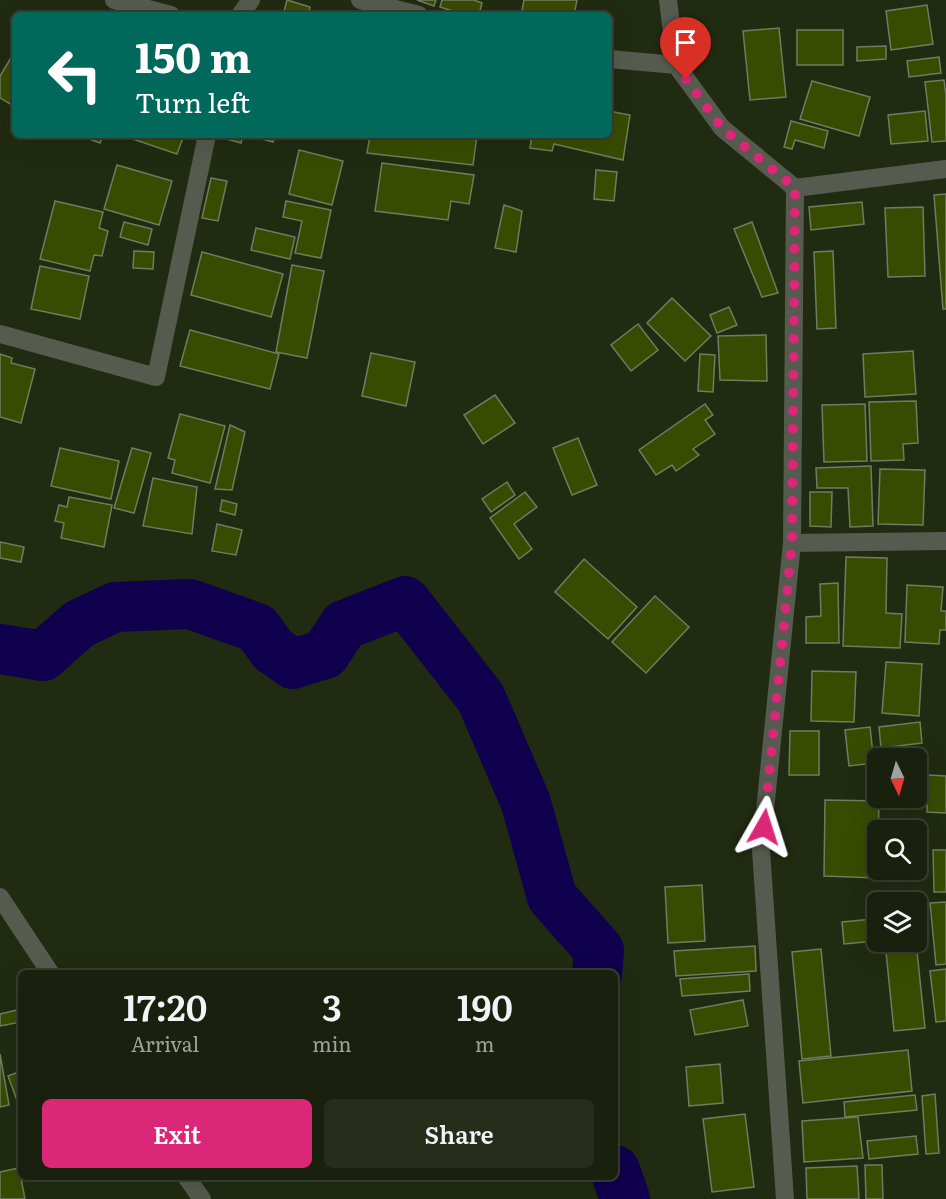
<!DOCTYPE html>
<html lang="en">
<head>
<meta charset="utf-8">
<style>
  :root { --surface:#19200d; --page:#262d1b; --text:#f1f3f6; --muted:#9fa39d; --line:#373e2e; --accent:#db2777 }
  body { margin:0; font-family:Literata,serif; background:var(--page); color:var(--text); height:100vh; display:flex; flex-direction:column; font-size:22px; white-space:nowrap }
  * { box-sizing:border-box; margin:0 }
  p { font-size:20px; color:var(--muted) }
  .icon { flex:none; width:33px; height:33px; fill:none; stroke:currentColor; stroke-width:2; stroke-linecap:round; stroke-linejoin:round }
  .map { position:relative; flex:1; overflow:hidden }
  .side { position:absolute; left:18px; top:970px; width:600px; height:210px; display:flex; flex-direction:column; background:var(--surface); border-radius:9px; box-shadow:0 6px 24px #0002,0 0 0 2px var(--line) }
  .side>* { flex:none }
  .hud { position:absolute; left:12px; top:12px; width:600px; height:126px; border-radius:9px; box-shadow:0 6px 24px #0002,0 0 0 2px var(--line); background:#00695c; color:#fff; overflow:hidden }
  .needle { width:39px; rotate:175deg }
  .buttons { position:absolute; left:867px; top:748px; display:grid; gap:12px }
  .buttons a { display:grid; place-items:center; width:60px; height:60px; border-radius:9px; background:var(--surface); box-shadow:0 6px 24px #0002,0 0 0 2px var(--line); font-size:30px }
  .pin { position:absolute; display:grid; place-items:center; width:51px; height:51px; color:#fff; margin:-62px -26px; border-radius:50% 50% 50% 0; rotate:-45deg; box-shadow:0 0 6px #0007 }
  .pin .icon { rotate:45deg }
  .me { position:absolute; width:66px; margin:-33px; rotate:6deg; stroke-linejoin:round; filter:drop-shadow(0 0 4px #0008) }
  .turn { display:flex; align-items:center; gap:21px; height:126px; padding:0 24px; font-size:27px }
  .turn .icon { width:78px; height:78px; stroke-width:2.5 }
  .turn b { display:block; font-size:42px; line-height:51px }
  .eta { display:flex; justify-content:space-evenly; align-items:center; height:102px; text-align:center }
  .eta b { font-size:36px; font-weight:600; line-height:42px }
  .button { display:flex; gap:12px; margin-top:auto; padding:12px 24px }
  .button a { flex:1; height:69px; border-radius:9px; background:var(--accent); color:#fff; font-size:24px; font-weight:600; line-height:69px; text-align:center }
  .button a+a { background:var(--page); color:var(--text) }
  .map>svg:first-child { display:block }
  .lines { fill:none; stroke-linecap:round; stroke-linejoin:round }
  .river { stroke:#0f014d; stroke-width:50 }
  .building { fill:#374c00; stroke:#707c5f; stroke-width:1.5 }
  .minor { stroke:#565b4f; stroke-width:18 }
  .route { stroke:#db2777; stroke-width:10; stroke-dasharray:0 18 }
</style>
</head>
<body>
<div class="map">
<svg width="946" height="1199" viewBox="0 0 946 1199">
  <rect width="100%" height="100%" fill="#212b11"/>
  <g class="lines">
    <!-- river -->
    <g class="river">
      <polyline points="0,649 43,656 79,624 115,607 190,604 257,628 273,650 293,664 325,654 344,625 405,601 481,698 526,803 552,897 599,950 597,974"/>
      <polyline points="615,1170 625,1199"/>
    </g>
  </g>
  <!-- building -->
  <g class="building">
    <polygon points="287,0 310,7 308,15 283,15"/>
    <polygon points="417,0 436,0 434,6"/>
    <polygon points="442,0 474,0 482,3 479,15 465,15 440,7"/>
    <polygon points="524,0 577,0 574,15 538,15 522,11"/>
    <polygon points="927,5 933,44 891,50 886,11"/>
    <polygon points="779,28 786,97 750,100 743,31"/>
    <rect x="797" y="30" width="46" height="35"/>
    <polygon points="886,46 886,59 857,61 857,47"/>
    <polygon points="12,56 15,58 15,107 0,98 0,76"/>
    <polygon points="939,57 941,73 909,77 907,61"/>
    <polygon points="944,80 946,96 946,141 932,142 925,82"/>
    <polygon points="812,81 870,97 859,136 800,119"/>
    <polygon points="609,111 630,115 623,160 554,144 552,151 530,148 532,135 609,135"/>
    <polygon points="925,111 928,141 891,144 888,115"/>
    <polygon points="791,121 828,131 824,148 795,140 792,149 784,147"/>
    <polygon points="79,135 103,135 100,143"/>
    <polygon points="121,135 184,135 177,154"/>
    <polygon points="216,135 243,135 241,143 216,136"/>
    <polygon points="248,135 275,135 273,142"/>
    <polygon points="370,135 477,135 473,165 367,153"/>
    <polygon points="299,150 343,161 332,205 289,194"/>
    <polygon points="382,163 474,175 469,204 451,201 448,220 375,211"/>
    <polygon points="117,165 172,181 159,225 104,209"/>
    <polygon points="596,170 617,172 614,201 594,199"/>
    <polygon points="211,178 227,181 218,221 202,218"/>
    <polygon points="946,194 946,309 943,309 934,195"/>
    <polygon points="55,201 103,212 99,228 108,231 102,256 94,255 90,271 40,259"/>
    <polygon points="286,201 331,210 321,258 295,253 302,221 283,217"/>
    <polygon points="862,202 864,224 811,230 809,207"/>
    <polygon points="504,205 522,211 516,252 495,248"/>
    <polygon points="923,207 925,276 888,277 885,208"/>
    <polygon points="124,222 152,229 148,245 120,237"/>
    <polygon points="752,222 778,293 762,297 734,229"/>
    <polygon points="256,228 295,237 290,259 251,250"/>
    <polygon points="134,251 154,252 153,269 133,268"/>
    <polygon points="833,251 836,328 817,329 814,252"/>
    <polygon points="202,252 283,274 271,317 191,295"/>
    <polygon points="292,265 324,271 307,358 276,352"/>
    <polygon points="40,266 89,276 80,319 31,309"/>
    <polygon points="672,298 711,336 685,361 647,323"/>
    <polygon points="729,307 737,325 717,333 710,315"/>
    <polygon points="638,324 658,350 631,371 611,345"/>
    <polygon points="190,330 279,354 270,389 180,366"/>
    <polygon points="766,335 767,381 720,380 718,336"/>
    <polygon points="913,351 916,394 865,397 863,354"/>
    <polygon points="371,353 415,362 406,406 362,396"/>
    <polygon points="0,354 12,358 11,363 35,369 21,423 0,417"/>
    <polygon points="700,354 715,355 713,392 698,391"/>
    <polygon points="495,395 515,423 483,444 464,415"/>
    <polygon points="916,401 918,443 903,444 904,460 871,461 869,402"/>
    <polygon points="705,404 713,415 705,420 715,434 693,449 699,455 676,471 672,465 656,475 639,450"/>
    <polygon points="865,404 867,461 824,462 822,405"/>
    <polygon points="180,414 225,426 210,483 172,473 175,460 168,458"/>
    <polygon points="230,425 245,432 232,490 215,489"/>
    <polygon points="578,438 597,485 572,495 553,448"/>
    <polygon points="60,448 119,461 111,499 51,486"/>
    <polygon points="132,448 151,453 134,513 114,508"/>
    <polygon points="871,466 873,526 850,527 848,488 817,488 816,468"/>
    <polygon points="880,469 925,470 923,525 878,524"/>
    <polygon points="153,478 197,487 192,534 143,526"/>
    <polygon points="507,482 515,495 491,512 482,499"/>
    <polygon points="525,492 537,507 514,524 532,549 519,559 490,518"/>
    <polygon points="810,492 832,492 831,527 810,526"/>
    <polygon points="69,497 112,505 104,547 61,538 64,523 55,521 59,505 67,507"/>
    <polygon points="222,500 237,504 235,515 220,511"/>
    <polygon points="217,524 242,530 236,555 212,551"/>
    <polygon points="0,542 24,547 21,562 0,558"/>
    <polygon points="846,557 887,558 886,613 902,614 900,648 843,646"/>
    <polygon points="584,559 637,607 608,639 555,592"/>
    <polygon points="838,583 839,643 806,643 806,617 821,616 820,584"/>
    <polygon points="907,585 943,587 941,611 946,611 946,630 940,630 939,644 905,642"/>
    <polygon points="655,596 689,627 646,673 612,642"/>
    <polygon points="886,662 922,664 919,716 882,713"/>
    <polygon points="812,671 856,672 854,722 811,721"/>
    <polygon points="920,722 922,743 881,748 879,727"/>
    <polygon points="870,727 874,763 849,766 845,730"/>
    <polygon points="790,731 819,731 819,775 789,775"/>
    <polygon points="928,775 946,776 946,813 927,812"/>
    <polygon points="825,800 879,801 877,878 824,876"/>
    <polygon points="933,850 946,850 946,892 934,892"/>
    <polygon points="702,885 705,941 668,943 665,887"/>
    <polygon points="946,902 946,964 936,965 930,903"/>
    <polygon points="873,919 875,941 844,944 842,922"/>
    <polygon points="885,942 916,942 925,1028 894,1031"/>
    <polygon points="755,946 756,971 676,976 674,951"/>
    <polygon points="821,949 831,1056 802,1059 792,952"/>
    <polygon points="946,969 946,1021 936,1022 930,971"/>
    <polygon points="749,974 750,991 682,996 680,979"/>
    <polygon points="743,1000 748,1026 695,1035 690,1010"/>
    <polygon points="21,1009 21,1022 0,1026 0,1014"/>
    <polygon points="908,1050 912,1091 803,1103 799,1061"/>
    <polygon points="0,1054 9,1105 0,1107"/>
    <polygon points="720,1064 723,1103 689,1106 686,1067"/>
    <polygon points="21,1071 21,1102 18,1103 8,1076"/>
    <polygon points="935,1094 939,1153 926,1154 922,1096"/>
    <polygon points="915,1095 917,1110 845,1117 844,1102"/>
    <polygon points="745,1114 754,1187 712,1192 703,1119"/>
    <polygon points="858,1117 863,1158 804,1162 802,1121"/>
    <polygon points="916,1136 918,1154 869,1159 867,1141"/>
    <polygon points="865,1165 882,1165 883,1199 866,1199"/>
    <polygon points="857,1166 859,1199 807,1199 806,1168"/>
    <polygon points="19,1168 25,1199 0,1199 0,1172"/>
  </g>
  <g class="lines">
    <!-- minor -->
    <g class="minor">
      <polyline points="114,0 171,15"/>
      <polyline points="360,0 419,15"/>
      <polyline points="668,0 676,65 722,128 795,188 946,169"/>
      <polyline points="240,15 251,0"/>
      <polyline points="609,59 676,65"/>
      <polyline points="0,334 156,377 207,135"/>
      <polyline points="792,543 946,541"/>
      <polyline points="0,897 51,974"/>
      <polyline points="187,1178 202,1199"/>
      <polyline points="785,1199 761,850 792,543 795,188"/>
    </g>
  </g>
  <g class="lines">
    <!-- route -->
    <polyline class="route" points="686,79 722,128 795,188 792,543 764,827"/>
  </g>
</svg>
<div class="buttons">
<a><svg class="needle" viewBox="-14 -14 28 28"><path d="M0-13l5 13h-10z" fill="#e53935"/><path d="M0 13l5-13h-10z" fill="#9fa39d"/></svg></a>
<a><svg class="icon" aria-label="search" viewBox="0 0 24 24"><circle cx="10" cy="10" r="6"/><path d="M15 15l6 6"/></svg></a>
<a><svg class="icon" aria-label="layers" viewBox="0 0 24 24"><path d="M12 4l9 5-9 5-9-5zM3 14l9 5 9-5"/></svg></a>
</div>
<div class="pin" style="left:686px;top:79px;background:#d93025"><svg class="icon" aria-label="arrive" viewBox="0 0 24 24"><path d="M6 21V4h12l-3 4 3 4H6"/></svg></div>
<svg class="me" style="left:764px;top:827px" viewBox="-20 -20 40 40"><path d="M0-17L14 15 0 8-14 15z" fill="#db2777" stroke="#fff" stroke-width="4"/></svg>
<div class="hud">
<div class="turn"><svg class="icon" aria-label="left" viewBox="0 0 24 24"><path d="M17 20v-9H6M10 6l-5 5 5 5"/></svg><div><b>150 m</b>Turn left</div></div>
</div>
<section class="side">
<div class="eta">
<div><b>17:20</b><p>Arrival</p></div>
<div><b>3</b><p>min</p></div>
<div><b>190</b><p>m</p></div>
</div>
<div class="button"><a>Exit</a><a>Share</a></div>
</section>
</div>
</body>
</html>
